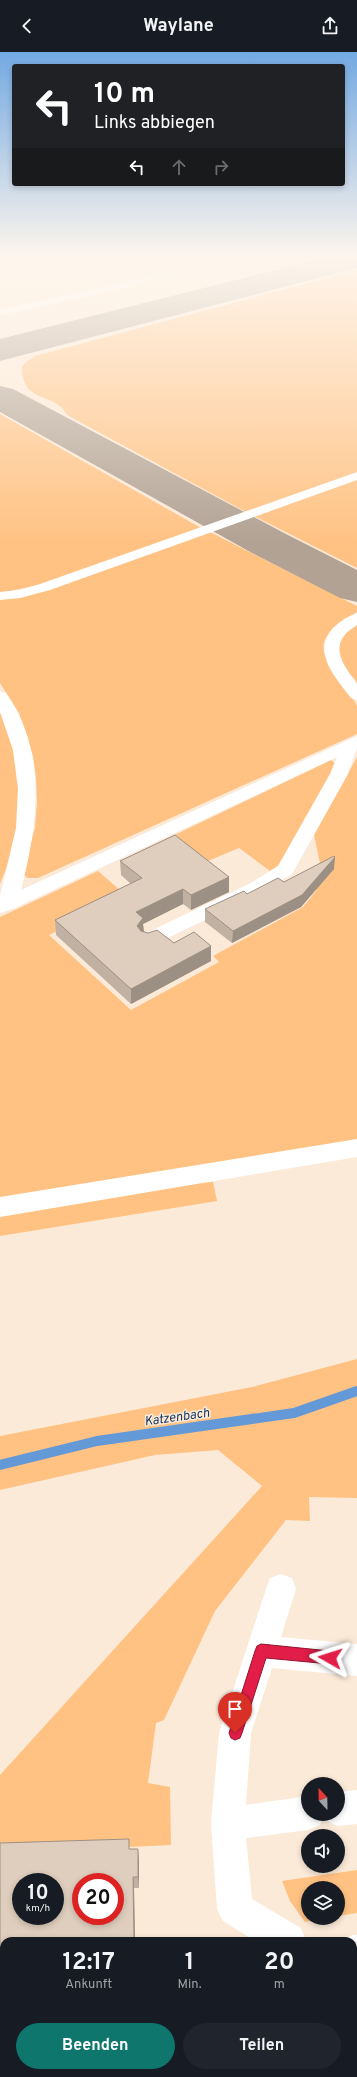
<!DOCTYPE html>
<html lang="de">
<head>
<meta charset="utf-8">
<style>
  :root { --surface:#171b24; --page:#20242c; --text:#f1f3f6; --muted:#9ea1a6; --accent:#0f766e }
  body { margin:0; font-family:Overpass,sans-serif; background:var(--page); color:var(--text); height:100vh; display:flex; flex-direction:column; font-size:15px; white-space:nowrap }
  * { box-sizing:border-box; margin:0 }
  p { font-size:13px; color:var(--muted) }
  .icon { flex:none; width:22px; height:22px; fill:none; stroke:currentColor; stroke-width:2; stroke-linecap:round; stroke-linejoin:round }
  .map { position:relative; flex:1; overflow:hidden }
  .details { position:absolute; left:0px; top:1885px; width:357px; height:140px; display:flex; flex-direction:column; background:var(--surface); border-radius:12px 12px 0 0; box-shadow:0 2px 6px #0003 }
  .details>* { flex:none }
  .guide { position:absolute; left:12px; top:12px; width:333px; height:122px; border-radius:4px; box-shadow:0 2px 6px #0003; background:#202124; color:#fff; overflow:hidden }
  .needle { width:26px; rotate:338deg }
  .controls { position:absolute; left:301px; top:1725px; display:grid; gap:8px }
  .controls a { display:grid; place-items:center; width:44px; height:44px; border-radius:50%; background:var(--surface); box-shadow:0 2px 6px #0003; font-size:20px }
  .speed { position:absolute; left:12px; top:1821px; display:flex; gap:8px; font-size:20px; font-weight:700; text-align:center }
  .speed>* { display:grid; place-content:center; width:52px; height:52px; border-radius:50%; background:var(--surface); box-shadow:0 2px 6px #0003; line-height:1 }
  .speed small { font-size:10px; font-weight:400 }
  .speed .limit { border:6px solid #d22; background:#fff; color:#111 }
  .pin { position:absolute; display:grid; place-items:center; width:34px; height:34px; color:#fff; margin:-41px -17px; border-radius:50% 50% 50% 0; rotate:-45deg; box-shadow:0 0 4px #0007 }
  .pin .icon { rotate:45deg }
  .me { position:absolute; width:44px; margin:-22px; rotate:276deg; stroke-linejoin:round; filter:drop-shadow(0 0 3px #0008) }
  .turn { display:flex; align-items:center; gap:14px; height:84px; padding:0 16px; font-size:18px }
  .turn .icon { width:52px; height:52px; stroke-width:2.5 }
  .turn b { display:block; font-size:28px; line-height:34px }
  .lanes { display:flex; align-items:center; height:38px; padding:0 16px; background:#0003; justify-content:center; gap:20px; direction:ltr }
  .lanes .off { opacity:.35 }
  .eta { display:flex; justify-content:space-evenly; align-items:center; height:68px; text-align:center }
  .eta b { font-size:24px; font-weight:700; line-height:28px }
  .primary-button { display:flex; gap:8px; margin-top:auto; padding:8px 16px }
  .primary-button a { flex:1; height:46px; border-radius:24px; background:var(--accent); color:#fff; font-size:16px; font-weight:700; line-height:46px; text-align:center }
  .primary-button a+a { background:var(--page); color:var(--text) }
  header { display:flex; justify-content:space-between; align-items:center; height:52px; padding:0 16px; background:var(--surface); font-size:18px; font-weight:700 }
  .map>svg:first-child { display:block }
  .green { fill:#ffc283 }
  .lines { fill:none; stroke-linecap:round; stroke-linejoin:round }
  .stream { stroke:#6499d8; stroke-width:10 }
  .taxiway { fill:#b1a294; fill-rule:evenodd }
  .minor { fill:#fff; fill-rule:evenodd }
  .wall { fill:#c0b1a3 }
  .shaded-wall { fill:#9c9084 }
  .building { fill:#dfcebd; stroke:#9c9084; fill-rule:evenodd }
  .route { fill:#e11d48; stroke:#92132f }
  .labels { text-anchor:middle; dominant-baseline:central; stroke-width:3; stroke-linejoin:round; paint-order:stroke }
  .near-water-label { font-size:13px; font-style:italic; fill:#11365f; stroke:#fcead8 }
</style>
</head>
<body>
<header><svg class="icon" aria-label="back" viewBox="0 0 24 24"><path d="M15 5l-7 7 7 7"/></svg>Waylane<svg class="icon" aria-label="share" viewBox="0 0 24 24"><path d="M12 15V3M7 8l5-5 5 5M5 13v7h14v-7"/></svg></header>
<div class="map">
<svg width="357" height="2025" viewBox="0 0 357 2025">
  <rect width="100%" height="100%" fill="#fcead8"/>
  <!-- green -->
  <g class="green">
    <path d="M357,218V421L246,460L67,363C55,339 22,353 22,315L26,310L35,304Z"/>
    <polygon points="0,362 201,476 40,533 0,541"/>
    <polygon points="357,426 357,516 252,463"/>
    <path d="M208,479L357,554V560C312,588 317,596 345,637C348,642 355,648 357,654C357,662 357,674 357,682L38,826H28L24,823L23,819L35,776L37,750L36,726L33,704L19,661L0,631V545Z"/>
    <polygon points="357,570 357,635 337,605 338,587"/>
    <path d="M0,659C6,675 13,692 17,709C26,744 15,799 0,832Z"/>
    <polygon points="357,705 357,1089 0,1147 0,865 98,819 128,845 49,883 131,958 219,910 213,904 303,855 316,839 322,821 314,783"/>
    <polygon points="331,708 336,712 279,813 270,819 239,796 196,814 164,788"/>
    <polygon points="213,1130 217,1149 0,1184 0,1160 166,1133"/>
    <polygon points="357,1307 357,1446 309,1445 310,1469 286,1468 215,1559 164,1668 156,1671 148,1731 170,1735 171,1793 0,1801 0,1723 262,1434 218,1398 155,1403 0,1438 0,1384 252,1335"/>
    <polygon points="357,1818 357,1861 338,1864 338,1836 308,1836 308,1866 328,1866 305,1870 290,1849 282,1829"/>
    <polygon points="357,1950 357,2025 292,2025 293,2021 353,2021 353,1951"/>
  </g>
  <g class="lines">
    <!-- stream -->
    <polyline class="stream" points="0,1413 97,1389 294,1361 357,1339"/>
    <!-- taxiway -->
    <g class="taxiway">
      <polygon points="320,207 357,207 357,216 0,309 0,287"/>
      <polygon points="0,334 13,337 284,481 357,518 357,550 340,546 252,501 0,360"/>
    </g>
    <!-- minor -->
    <g class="minor">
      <polygon points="222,207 237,207 235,209 86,245 0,263 0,257 86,239"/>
      <polygon points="357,420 357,428 50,538 20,546 0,548 0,540 19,538 40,532"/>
      <path d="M357,561V573C336,586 335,599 348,619C350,623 356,628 357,632C357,637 357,643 357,648L351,646C336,626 311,600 333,576C340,569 348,564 357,561Z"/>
      <path d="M0,639L6,641C48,701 38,771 21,838L357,684V696L348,722L292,822L263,840L149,895L142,893L139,888L142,883L249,832L278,814L330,722L337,705L15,856L0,861V844L16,776L18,737L13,698L0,660Z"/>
      <polygon points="357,1087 357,1105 0,1165 0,1145"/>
      <polygon points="281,1522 292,1526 296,1537 281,1585 357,1592 357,1624 272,1616 251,1681 246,1753 308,1744 308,1762 338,1762 338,1740 357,1738 357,1772 338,1774 326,1769 324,1763 320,1773 308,1778 246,1786 252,1847 301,1876 306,1889 255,1889 223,1869 217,1857 211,1772 219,1681 266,1537 270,1526"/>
      <polygon points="353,1883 357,1883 357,1919 353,1919 353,1889 340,1889"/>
      <polygon points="212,2021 250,2021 248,2025 210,2025"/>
    </g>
  </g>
  <!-- wall -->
  <g class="wall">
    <polygon points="120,809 229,840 191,858 183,852 143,872 144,880 174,891 211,894 211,909 131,952 56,883 55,868 131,832 121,823"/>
    <polygon points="334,817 301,855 232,891 205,870 205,857 247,842 284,830"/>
    <polygon points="130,1797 139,1808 139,1836 134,1836 135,1889 4,1889"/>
  </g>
  <!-- shaded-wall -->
  <g class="shaded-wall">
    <polygon points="335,805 334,817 301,855 232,891 233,879"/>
    <polygon points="229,825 229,840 191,858 191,843"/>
    <polygon points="183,837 183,852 143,872 144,881 138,889 136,860"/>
    <polygon points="211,894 211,909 131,952 131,937"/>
    <polygon points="138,1797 139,1808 139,1836 138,1825"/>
    <polygon points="133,1825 134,1836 135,1889 134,1889"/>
  </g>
  <!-- building -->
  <g class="building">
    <polygon points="175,783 229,825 191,843 183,837 136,860 143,866 137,874 141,879 148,881 157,878 174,891 194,880 211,894 131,937 55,868 142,826 120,809"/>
    <polygon points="334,804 335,805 302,843 233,879 205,857 244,839 247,842 278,826 284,830"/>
    <path d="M129,1787V1797H138V1825H133L134,1889H4V2021H134V2025H0V1791ZM21,1830H55V1864H21ZM81,1830H115V1864H81Z"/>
  </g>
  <!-- sky -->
  <linearGradient id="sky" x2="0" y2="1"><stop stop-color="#73a9e2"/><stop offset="0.42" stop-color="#fef6ed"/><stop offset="1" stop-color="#fef6ed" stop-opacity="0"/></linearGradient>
  <rect width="357" height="490" fill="url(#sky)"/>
  <!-- route -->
  <polygon class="route" points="261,1592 330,1599 334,1601 336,1606 334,1610 330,1612 266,1606 242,1681 240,1686 235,1688 231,1686 229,1681 255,1599 257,1594"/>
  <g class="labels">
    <!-- near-water labels -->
    <g class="near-water-label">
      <text transform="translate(177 1366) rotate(-8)">Katzenbach</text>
    </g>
  </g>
</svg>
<div class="controls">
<a><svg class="needle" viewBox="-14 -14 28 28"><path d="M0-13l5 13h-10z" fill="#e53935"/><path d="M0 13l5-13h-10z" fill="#9ea1a6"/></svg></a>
<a><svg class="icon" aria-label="sound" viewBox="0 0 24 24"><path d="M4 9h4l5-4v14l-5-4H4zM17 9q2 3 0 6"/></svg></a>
<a><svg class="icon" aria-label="layers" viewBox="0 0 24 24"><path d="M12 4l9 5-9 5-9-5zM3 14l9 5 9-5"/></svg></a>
</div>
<div class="speed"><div>10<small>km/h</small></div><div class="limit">20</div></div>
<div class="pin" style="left:235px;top:1681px;background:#d93025"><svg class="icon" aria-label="arrive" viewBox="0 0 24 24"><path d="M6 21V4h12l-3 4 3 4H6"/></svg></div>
<svg class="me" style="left:330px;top:1606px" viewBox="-20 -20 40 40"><path d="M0-17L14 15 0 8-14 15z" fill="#e11d48" stroke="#fff" stroke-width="4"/></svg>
<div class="guide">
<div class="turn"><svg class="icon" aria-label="left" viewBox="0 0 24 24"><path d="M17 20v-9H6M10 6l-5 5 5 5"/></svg><div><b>10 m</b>Links abbiegen</div></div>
<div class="lanes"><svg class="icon" aria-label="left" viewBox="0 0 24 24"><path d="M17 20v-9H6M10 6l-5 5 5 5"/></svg><svg class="icon off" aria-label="ahead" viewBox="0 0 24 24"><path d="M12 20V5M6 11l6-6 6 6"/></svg><svg class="icon off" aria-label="right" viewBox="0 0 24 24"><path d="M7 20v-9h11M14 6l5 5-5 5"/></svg></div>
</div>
<section class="details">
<div class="eta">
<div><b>12:17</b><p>Ankunft</p></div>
<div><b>1</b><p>Min.</p></div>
<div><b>20</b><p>m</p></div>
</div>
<div class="primary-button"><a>Beenden</a><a>Teilen</a></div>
</section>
</div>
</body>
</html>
